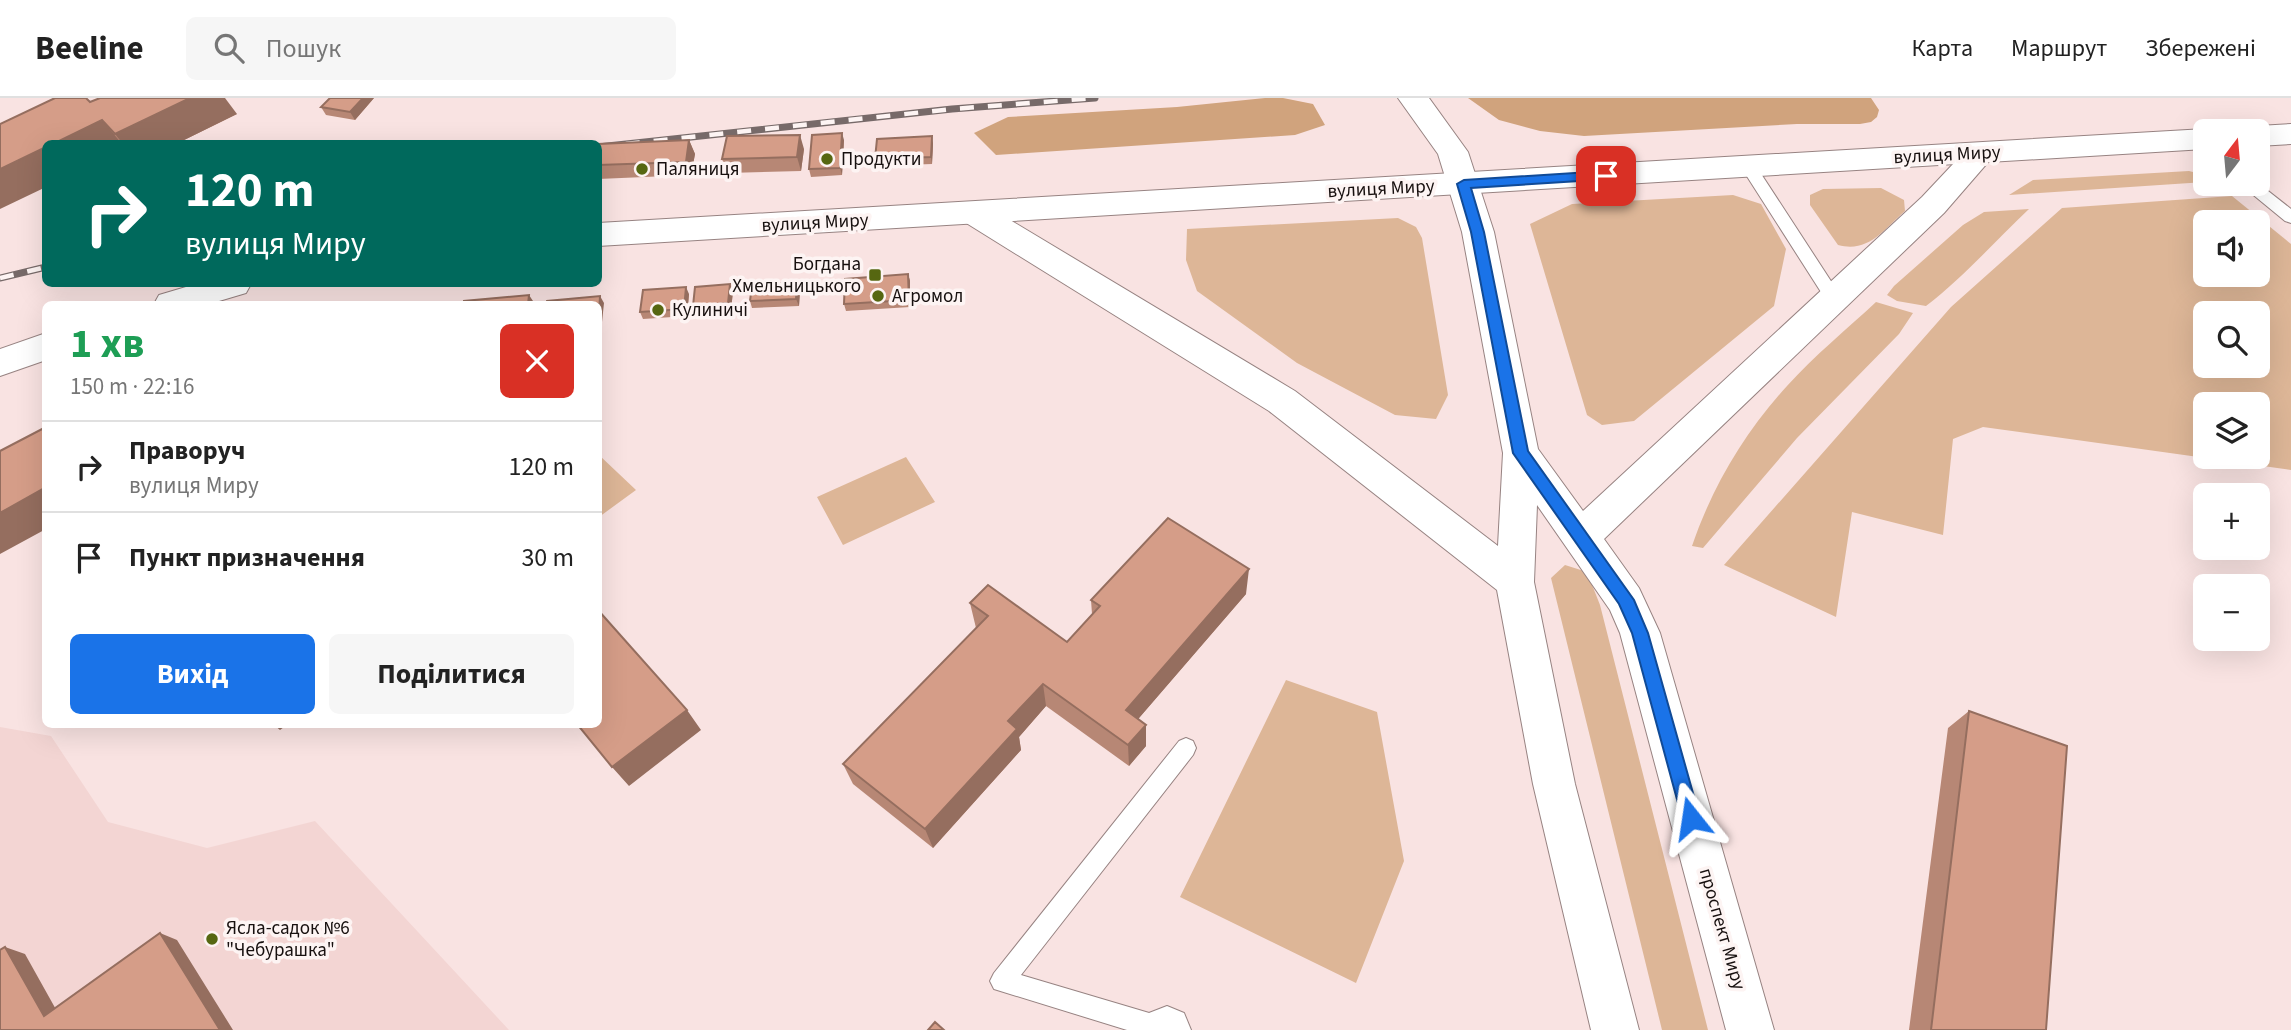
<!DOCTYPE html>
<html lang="uk">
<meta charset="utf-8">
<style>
body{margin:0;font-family:"Source Sans 3",sans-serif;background:#f6f6f6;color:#222;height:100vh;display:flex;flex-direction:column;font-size:26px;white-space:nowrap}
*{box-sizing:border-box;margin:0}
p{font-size:23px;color:#767676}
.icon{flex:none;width:38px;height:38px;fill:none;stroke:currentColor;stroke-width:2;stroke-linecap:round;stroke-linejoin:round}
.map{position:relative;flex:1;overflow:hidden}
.side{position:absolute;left:42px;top:203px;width:560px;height:427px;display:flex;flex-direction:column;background:#fff;border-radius:10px;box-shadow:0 7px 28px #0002}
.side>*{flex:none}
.guide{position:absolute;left:42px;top:42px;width:560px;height:147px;border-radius:10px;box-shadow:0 7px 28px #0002;background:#00695c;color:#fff;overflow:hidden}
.needle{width:46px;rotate:16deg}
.controls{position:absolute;left:2193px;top:21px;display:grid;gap:14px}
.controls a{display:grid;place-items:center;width:77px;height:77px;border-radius:10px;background:#fff;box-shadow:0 7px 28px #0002;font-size:35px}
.pin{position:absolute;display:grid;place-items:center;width:60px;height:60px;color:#fff;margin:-30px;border-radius:14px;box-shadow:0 4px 10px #0006}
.me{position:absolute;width:77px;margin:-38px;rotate:345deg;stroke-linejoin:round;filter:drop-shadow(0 0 5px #0008)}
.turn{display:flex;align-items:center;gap:24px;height:147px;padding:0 28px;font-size:32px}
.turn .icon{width:91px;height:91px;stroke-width:2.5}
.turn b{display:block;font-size:49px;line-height:60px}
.round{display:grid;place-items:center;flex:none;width:74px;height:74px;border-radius:10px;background:#f6f6f6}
.summary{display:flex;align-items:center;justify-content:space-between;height:119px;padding:0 28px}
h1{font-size:42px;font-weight:700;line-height:52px;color:#1e9e55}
.button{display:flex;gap:14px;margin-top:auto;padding:14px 28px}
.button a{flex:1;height:80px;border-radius:10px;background:#1a73e8;color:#fff;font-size:28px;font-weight:700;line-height:80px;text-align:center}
.button a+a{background:#f6f6f6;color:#222}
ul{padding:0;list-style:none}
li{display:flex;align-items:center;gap:21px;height:91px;padding:0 28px;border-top:2px solid #e0e0e0}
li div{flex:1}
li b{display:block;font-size:26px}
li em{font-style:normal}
header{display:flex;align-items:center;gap:42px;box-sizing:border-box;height:98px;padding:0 35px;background:#fff;border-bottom:2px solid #e0e0e0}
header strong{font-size:33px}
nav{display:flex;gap:38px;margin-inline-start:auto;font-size:24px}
.search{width:490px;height:63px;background:#f6f6f6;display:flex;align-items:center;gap:18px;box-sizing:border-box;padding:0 24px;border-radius:10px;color:#767676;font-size:26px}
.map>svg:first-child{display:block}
.built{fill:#f3d5d3}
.green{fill:#ddb697;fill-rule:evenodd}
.forest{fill:#d0a37d}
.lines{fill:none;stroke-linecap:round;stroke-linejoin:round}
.service-casing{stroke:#978382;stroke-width:2}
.minor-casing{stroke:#978382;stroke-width:2}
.secondary-casing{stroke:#978382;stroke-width:2}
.primary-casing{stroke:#978382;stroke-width:2}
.service{fill:#fff;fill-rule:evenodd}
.minor{fill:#fff;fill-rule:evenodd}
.secondary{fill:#fff;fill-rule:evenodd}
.primary{fill:#fff;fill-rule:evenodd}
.rail-casing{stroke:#776a69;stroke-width:7}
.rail{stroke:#fdf4f3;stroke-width:4.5;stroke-dasharray:14;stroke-linecap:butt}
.wall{fill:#b78775}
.shaded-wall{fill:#956e5f}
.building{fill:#d59d88;stroke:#956e5f;stroke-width:2}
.route{fill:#1a73e8;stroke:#114b97;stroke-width:2}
.poi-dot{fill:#566711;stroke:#fdf4f3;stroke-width:2.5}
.labels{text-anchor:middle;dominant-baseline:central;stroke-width:7;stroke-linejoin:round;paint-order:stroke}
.street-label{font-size:19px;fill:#17100f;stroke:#fdf4f3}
.poi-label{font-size:19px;fill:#17100f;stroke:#fdf4f3;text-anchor:start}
</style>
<header>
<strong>Beeline</strong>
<div class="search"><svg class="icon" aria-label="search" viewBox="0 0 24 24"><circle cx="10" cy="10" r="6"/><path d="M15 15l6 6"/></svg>Пошук</div>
<nav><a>Карта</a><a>Маршрут</a><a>Збережені</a></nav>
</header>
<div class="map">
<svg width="2291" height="932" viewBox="0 0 2291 932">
<rect width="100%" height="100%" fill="#f9e3e2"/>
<path class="built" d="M0,629l51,9 57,86 99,26 108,-27 194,209h-509z"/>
<path class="green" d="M2189,73l16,4v7l-196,13 24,-15z
M1881,90l23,12 1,11c-22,19 -36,42 -67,34l-28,-40v-10l13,-6z
M1733,97l28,9 25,45 -12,57 -140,115 -32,4 -15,-10 -57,-191 42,-20z
M2232,98l59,48v226l-308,-43 -30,12 -10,96 -91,-23 -16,105 -112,-52 227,-258 111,-99zM2205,124h53v53h-53zM2205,215h53v53h-53zM2205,306h53v53h-53z
M2029,111c-35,33 -65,68 -103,97l-29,-5 -10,-6 7,-9 69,-61 21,-13z
M1398,120l18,9 6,11 26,157 -12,24 -41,-4 -98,-52 -100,-72 -11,-31 1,-31z
M1876,204l37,11 -14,21 -102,104 -94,110 -11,-2c20,-59 53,-114 95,-160 27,-30 60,-57 89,-84z
M599,357l37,35 -37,27h-1z
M906,359l29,45 -92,43 -26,-48z
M1565,467l22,7 13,33 108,425h-46l-111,-452z
M1286,582l91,32 27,149 -48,122 -176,-86z"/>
<path class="forest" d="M1265,0h18l30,6 12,21 -30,10 -299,20 -22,-22 34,-16 169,-10z
M1468,0h403l8,12 -2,7 -6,5 -11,2h-63l-213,12 -44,-5 -41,-11z"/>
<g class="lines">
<g class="service-casing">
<path id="service" d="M1749,64l5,1 86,132 2,4 -2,4h-12l-87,-136z
M2258,85l33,26v14l-6,-2 -45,-37z
M1186,640l7,3 3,7 -3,7 -172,220 145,43 8,4 4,8h-51l-133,-41 -4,-8 4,-8 185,-232z"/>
</g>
<g class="minor-casing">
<path id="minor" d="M1167,908l17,7 7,17h-49l7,-17z"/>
</g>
<g class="secondary-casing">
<path id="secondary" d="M1398,0h31l39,54 26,80 44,217 45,62 339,-314 48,-51 11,-3 11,3 4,7 -52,60 -340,326 35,49 21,45 114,397h-48l-106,-397 -10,-23 -73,-105 -3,77 41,202 64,246h-48l-58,-246 -36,-194 -228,-179 -306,-190 -5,-8 5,-8 11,-3 11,3 310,186 203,155 5,-93 -41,-221 -24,-78z"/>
</g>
<g class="primary-casing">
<path id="primary" d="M2291,26v20l-33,2v-15h-12l12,-5z
M2205,31l9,2h-9v18l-1607,97v-23z
M196,186h55l-5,9 -37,11h-55l5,-9z
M46,235v27l-46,16v-27z"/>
</g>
<use href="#service" class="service"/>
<use href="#minor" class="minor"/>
<use href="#secondary" class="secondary"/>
<use href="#primary" class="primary"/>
<g class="rail-casing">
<path id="rail" d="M598,49l354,-38 143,-11
M0,180l46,-11"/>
</g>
<use href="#rail" class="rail"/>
</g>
<path class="wall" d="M374,0l-19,22 -29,-5 -5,-8z
M90,4l147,12 -61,30h-130z
M689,42l6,14 -4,21 -93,4v-35z
M844,42l-2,35 -31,2 -2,-8z
M933,45l-1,21 -55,2 -2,-7z
M804,51l-3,22 -74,2 -5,-14z
M908,176l2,7v26l-64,4 -2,-7z
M730,186l3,7 -2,19 -35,3 -3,-7z
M800,192l-1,16 -47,2 -2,-7z
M689,196l-2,22 -44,3 -3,-7z
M1246,496l-108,125 8,27 -17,20 -83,-60 -27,31 2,13 -88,98 -80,-64 -10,-20 133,-136 -6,-25 97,39 25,-28 -1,-14z
M1969,613l77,319h-137l39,-302z"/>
<path class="shaded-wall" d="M190,0h35l12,16 -61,30h-53l-8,-10z
M363,0h11l-19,22 -5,-8z
M102,22l20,24h-69z
M842,35l2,7 -2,35 -2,-7z
M800,37l4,14 -3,22 -4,-14z
M932,38l1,7 -1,21 -1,-7z
M689,42l6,14 -4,21 -5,-13z
M46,49v40l-46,22v-40z
M908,176l2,7v26l-1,-7z
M797,185l3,7 -1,16 -3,-7z
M730,186l3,7 -2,19 -3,-7z
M686,189l3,7 -2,22 -3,-7z
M529,197l6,9h-7z
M600,198l4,7 -2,19 -3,-7z
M46,389v42l-46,25v-41z
M1249,471l-3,25 -119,138 -1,-22z
M1043,586l3,22 -27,31 2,13 -88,98 -8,-19 83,-108z
M687,612l14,20 -72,56 -17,-19z
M273,626h15l-8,6z
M1146,627v21l-17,20 -1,-21z
M160,835l17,7 56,90h-13z
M5,849l20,7 38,68 -19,-6z"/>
<path class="building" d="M55,0h31l4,4 10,-4h90l-75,36 -13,-14 -49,24h-7v3l-46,22v-45z
M330,0h33l-13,14 -29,-5z
M842,35l-2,35 -31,1 3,-34z
M800,37l-3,22 -75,2 5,-23z
M932,38l-1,21 -56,2 2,-20z
M689,42l-3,22 -88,3v-21z
M908,176l1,26 -65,4 1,-25z
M797,185l-1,16 -46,2 2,-16z
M730,186l-2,19 -35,3 2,-19z
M686,189l-2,22 -44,3 3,-22z
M529,197l-1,9h-64v-3z
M600,198l-1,19 -1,-11h-52l1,-3z
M46,329v60l-46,26v-62z
M1168,420l81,51 -123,141 20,15 -18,20 -85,-61 -35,37 9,8 -92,100 -82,-65 145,-148 -18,-13 18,-18 79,57 33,-36 -9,-6z
M598,512l89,100 -75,57 -35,-43h21z
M1969,613l98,35 -21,284h-115z
M160,835l60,97h-220v-80l5,-3 39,69z
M935,924l9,8h-16z"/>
<path class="route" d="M1606,73l7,5 -2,3 -140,9 13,44 44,219 106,149 14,33 52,185 -2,6 -7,3 -6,-3 -3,-6 -50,-185 -13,-29 -106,-151 -42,-221 -14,-48 7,-4z"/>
<g class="poi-dot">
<circle cx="827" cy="61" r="7"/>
<circle cx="642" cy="71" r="7"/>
<rect x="868" y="170" width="14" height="14" rx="3.5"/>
<circle cx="878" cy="198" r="7"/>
<circle cx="658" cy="212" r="7"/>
<circle cx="212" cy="841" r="7"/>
</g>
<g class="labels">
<g class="street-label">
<text transform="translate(1947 57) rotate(-3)">вулиця Миру</text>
<text transform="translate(1381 91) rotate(-3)">вулиця Миру</text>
<text transform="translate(815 125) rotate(-3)">вулиця Миру</text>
<text transform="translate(1722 831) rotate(74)">проспект Миру</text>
</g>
<g class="poi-label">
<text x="841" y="61">Продукти</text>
<text x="656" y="71">Паляниця</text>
<text x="861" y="166" text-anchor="end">Богдана<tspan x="861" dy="22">Хмельницького</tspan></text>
<text x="892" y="198">Агромол</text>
<text x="672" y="212">Кулиничі</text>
<text x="226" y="830">Ясла-садок №6<tspan x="226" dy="22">"Чебурашка"</tspan></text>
</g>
</g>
</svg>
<div class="controls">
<a><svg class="needle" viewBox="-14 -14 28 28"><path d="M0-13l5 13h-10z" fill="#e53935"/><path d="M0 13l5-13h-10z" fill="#767676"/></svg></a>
<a><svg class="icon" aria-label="sound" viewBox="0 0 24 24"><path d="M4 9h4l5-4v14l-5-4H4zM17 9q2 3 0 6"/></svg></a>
<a><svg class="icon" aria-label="search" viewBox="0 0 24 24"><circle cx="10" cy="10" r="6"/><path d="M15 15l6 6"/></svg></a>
<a><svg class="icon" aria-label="layers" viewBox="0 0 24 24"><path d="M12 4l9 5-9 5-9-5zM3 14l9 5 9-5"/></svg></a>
<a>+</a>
<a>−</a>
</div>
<div class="pin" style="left:1606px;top:78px;background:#d93025"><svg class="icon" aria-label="arrive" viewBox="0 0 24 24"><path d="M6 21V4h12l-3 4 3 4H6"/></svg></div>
<svg class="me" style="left:1691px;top:720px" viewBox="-20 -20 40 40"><path d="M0-17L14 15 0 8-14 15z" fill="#1a73e8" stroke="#fff" stroke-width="4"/></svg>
<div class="guide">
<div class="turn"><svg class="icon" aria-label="right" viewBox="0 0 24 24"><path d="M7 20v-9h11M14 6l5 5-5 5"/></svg><div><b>120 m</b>вулиця Миру</div></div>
</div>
<section class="side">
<div class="summary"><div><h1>1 хв</h1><p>150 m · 22:16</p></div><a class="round" style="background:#d93025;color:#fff"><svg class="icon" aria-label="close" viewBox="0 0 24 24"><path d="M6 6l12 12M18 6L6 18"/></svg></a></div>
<ul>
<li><svg class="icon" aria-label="right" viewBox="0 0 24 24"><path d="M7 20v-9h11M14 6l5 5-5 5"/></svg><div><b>Праворуч</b><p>вулиця Миру</p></div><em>120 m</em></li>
<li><svg class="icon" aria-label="arrive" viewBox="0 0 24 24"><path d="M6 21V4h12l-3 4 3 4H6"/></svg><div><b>Пункт призначення</b></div><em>30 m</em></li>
</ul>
<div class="button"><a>Вихід</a><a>Поділитися</a></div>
</section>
</div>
